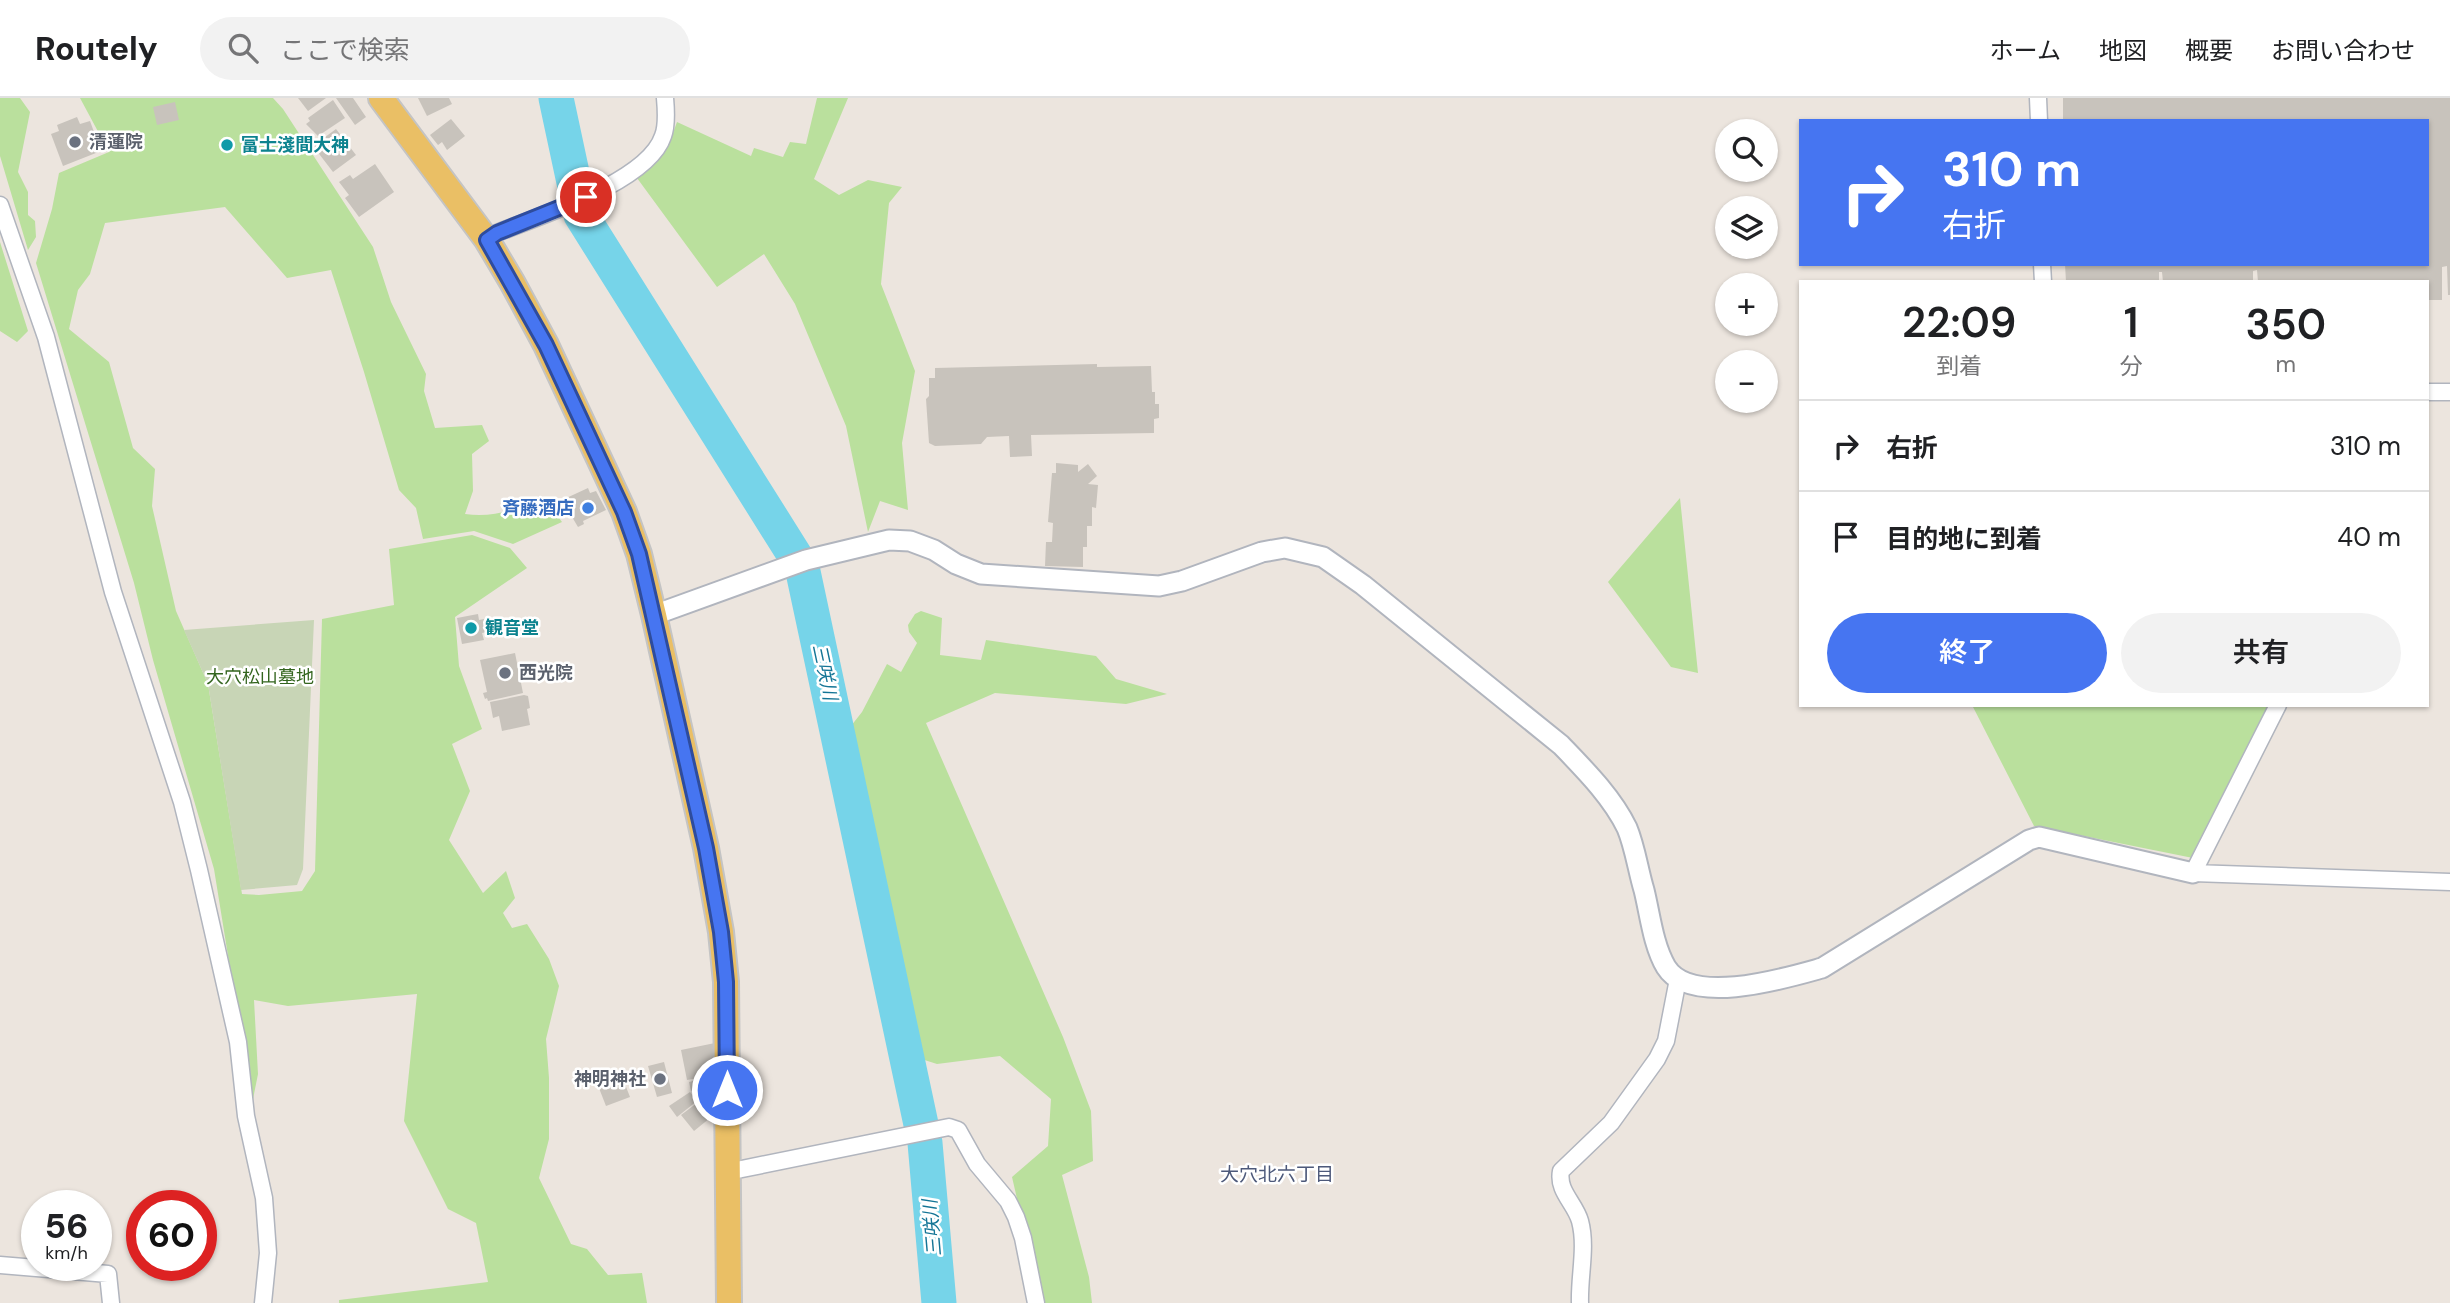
<!DOCTYPE html>
<html lang="ja">
<meta charset="utf-8">
<style>
body{margin:0;font-family:"DM Sans","Noto Sans JP",sans-serif;background:#f2f2f2;color:#202124;height:100vh;display:flex;flex-direction:column;font-size:26px;white-space:nowrap}
*{box-sizing:border-box;margin:0}
p{font-size:23px;color:#757577}
.icon{flex:none;width:38px;height:38px;fill:none;stroke:currentColor;stroke-width:2;stroke-linecap:round;stroke-linejoin:round}
.map{position:relative;flex:1;overflow:hidden}
.drawer{position:absolute;left:1799px;top:182px;width:630px;height:427px;display:flex;flex-direction:column;background:#fff;border-radius:0px;box-shadow:0 2px 5px #0004}
.drawer>*{flex:none}
.top-card{position:absolute;left:1799px;top:21px;width:630px;height:147px;border-radius:0px;box-shadow:0 2px 5px #0004;background:#4675f1;color:#fff;overflow:hidden}
.tools{position:absolute;left:1715px;top:21px;display:grid;gap:14px}
.tools a{display:grid;place-items:center;width:63px;height:63px;border-radius:50%;background:#fff;box-shadow:0 2px 5px #0004;font-size:35px}
.speed{position:absolute;left:21px;top:1092px;display:flex;gap:14px;font-size:35px;font-weight:700;text-align:center}
.speed>*{display:grid;place-content:center;width:91px;height:91px;border-radius:50%;background:#fff;box-shadow:0 2px 5px #0004;line-height:1}
.speed small{font-size:18px;font-weight:400}
.speed .limit{border:10px solid #d22;background:#fff;color:#111}
.pin{position:absolute;display:grid;place-items:center;width:60px;height:60px;color:#fff;margin:-30px;border:4px solid #fff;border-radius:50%;box-shadow:0 2px 7px #0007}
.me{position:absolute;width:77px;margin:-38px;rotate:0deg;stroke-linejoin:round;filter:drop-shadow(0 0 5px #0008)}
.turn{display:flex;align-items:center;gap:24px;height:147px;padding:0 28px;font-size:32px}
.turn .icon{width:91px;height:91px;stroke-width:2.5}
.turn b{display:block;font-size:49px;line-height:60px}
.eta{display:flex;justify-content:space-evenly;align-items:center;height:119px;text-align:center}
.eta b{font-size:42px;font-weight:600;line-height:49px}
.button{display:flex;gap:14px;margin-top:auto;padding:14px 28px}
.button a{flex:1;height:80px;border-radius:42px;background:#4675f1;color:#fff;font-size:28px;font-weight:600;line-height:80px;text-align:center}
.button a+a{background:#f2f2f2;color:#202124}
ul{padding:0;list-style:none}
li{display:flex;align-items:center;gap:21px;height:91px;padding:0 28px;border-top:2px solid #e0e0e0}
li div{flex:1}
li b{display:block;font-size:26px}
li em{font-style:normal}
header{display:flex;align-items:center;gap:42px;box-sizing:border-box;height:98px;padding:0 35px;background:#fff;border-bottom:2px solid #e0e0e0}
header strong{font-size:33px}
nav{display:flex;gap:38px;margin-inline-start:auto;font-size:24px}
.search{width:490px;height:63px;background:#f2f2f2;display:flex;align-items:center;gap:18px;box-sizing:border-box;padding:0 24px;border-radius:38px;color:#757577;font-size:26px}
.map>svg:first-child{display:block}
.green{fill:#bae09d}
.cemetery{fill:#c8d5b6}
.lines{fill:none;stroke-linecap:round;stroke-linejoin:round}
.river{stroke:#76d4e9;stroke-width:35}
.building{fill:#c8c3bc}
.minor-casing{stroke:#b1b5be;stroke-width:19}
.tertiary-casing{stroke:#b1b5be;stroke-width:23}
.primary-casing{stroke:#c4c4c4;stroke-width:28}
.minor{stroke:#fff;stroke-width:16}
.tertiary{stroke:#fff;stroke-width:19}
.primary{stroke:#eabf65;stroke-width:24}
.route-casing{stroke:#2e4c9d;stroke-width:18}
.route{stroke:#4675f1;stroke-width:12}
.worship-dot{fill:#6b7280;stroke:#fff;stroke-width:2.5}
.culture-dot{fill:#0f9aa8;stroke:#fff;stroke-width:2.5}
.shop-dot{fill:#3f7fe0;stroke:#fff;stroke-width:2.5}
.labels{text-anchor:middle;dominant-baseline:central;stroke-width:5;stroke-linejoin:round;paint-order:stroke}
.worship-label{font-size:18px;font-weight:bold;fill:#5b616d;stroke:#fff;text-anchor:start}
.culture-label{font-size:18px;font-weight:bold;fill:#0d838f;stroke:#fff;text-anchor:start}
.shop-label{font-size:18px;font-weight:bold;fill:#366cbe;stroke:#fff;text-anchor:end}
.park-label{font-size:18px;fill:#33651e;stroke:#fff}
.water-label{font-size:19px;font-style:italic;fill:#147596;stroke:#fff}
.neighbourhood-label{font-size:19px;fill:#4d597a;stroke:#fff}
</style>
<header>
<strong>Routely</strong>
<div class="search"><svg class="icon" aria-label="search" viewBox="0 0 24 24"><circle cx="10" cy="10" r="6"/><path d="M15 15l6 6"/></svg>ここで検索</div>
<nav><a>ホーム</a><a>地図</a><a>概要</a><a>お問い合わせ</a></nav>
</header>
<div class="map">
<svg width="2450" height="1205" viewBox="0 0 2450 1205">
<rect width="100%" height="100%" fill="#ece5de"/>
<path class="green" d="M0,0h20l10,14 -12,60 10,20v23l7,6 1,16 -8,13 -28,-94z
M80,0h193l10,11 90,138 18,55 35,72 -2,17 11,37 47,-3 7,16 -17,13 1,37 -8,23c30,4 52,-5 78,-17l19,25 -49,22 -39,-13 -51,8 -7,-31 -17,-18 -35,-118 -33,-102 -44,8 -62,-71 -120,16 -15,51 -12,16 -9,39 40,33 24,86 22,21 -3,37 24,105 32,73 34,210 17,1 43,-4 13,-20 7,-252 72,-14 -5,-56 83,-14 38,13 17,20 -72,49 4,49 23,63 -30,15 18,47 -21,49 34,53 23,-22 9,27 -12,15 9,15 15,-4 22,35 10,27 -13,53 3,39v61l-10,39 32,66 16,5 21,26 34,-2 5,30h-308v-3l149,-18 -12,-59 -28,-14 -44,-88 13,-127 -129,12 -34,-6 4,74 -6,30 -38,-235 -61,-209 -19,-77 -98,-320 16,-54 7,-36 50,-21z
M817,0h31l-34,81 25,16 29,-15 34,7 -13,16 -8,81 34,87 -13,72 6,67 -28,-9 -12,31 -22,-106 -51,-122 -31,-50 -47,33 -80,-109c25,-17 30,-28 40,-56l74,34 3,-8 29,9 7,-15 16,2z
M0,144l28,89 -11,11 -17,-11z
M1680,400l18,175 -27,-6 -63,-85z
M921,513l21,7 -2,37 41,5 5,-20 110,16 20,23 51,15 -41,10 -131,-11 -69,30 137,314 28,74 2,50 -31,14 27,102 3,26h-51l-29,-126 36,-31 3,-47 -51,-43 -63,8 -25,-8 -65,-325 15,-19 25,-48 14,8 16,-29 -8,-11 -1,-7 7,-11z
M1972,607h297l-76,153 -159,-32z"/>
<path class="cemetery" d="M314,522l-11,249 -6,16 -56,5 -33,-206 -24,-54z"/>
<g class="lines">
<path class="river" d="M556,0l25,117 221,352 123,576 14,160"/>
</g>
<path class="building" d="M298,0h28l-18,13z
M336,0h17l13,19 -11,8z
M418,0h31l3,6 -25,12z
M2063,0h387v197h-2l-1,-29 -5,1v33h-15v-18h-169l-1,-12 -4,1v11h-90l-1,-10h-3v10h-93l-1,-18h362v-143h-364z
M333,2l12,18 -27,18 -12,-12 4,-3 -2,-3z
M175,4l4,18 -22,5 -4,-18z
M77,19l3,7 10,-3 11,30 -38,15 -12,-32 8,-3 -2,-6z
M451,21l14,17 -18,14 -5,-8 -4,3 -8,-10z
M336,31l20,26 -23,17 -20,-26z
M375,66l19,28 -35,25 -14,-19 4,-3 -10,-13 11,-7 3,4z
M1097,266v3l54,-1 1,26h3v12h4v14l-5,1v14l-123,2 1,21 -22,1 -1,-21 -22,1 -6,7 -46,2 -6,-3 -3,-44 3,-3v-18h6v-10z
M1056,365l22,2v7l10,-8 9,12 -9,8 10,1 -2,23 -4,-1v19h-5v21h-4v20l-38,-1 1,-24h6l1,-19 -5,-1 4,-49h4z
M588,390l2,5 6,-2 10,19 -23,11 1,3 -6,3 -16,-27z
M478,516l1,6 5,-1 3,13 -5,1 2,7 -22,4 -5,-26z
M515,555l8,40 -35,8 -1,-3 -2,1 -2,-6 4,-1 -7,-32z
M524,597l4,1 2,12 -3,1 3,16 -28,6 -3,-15 -6,2 -3,-16z
M715,945l-1,32 -27,5 -6,-30z
M664,964l8,31 -15,4 -9,-31z
M621,976l9,23 -24,9 -9,-23z
M711,979l3,10 -23,4 -2,-9z
M690,994l7,9 -20,16 -8,-11z
M697,1005l13,15 -16,13 -13,-16z"/>
<g class="lines">
<g class="minor-casing">
<path id="minor" d="M2038,0l1,23
M0,107l46,132 67,255 69,210 17,68 39,172 8,74 18,82 4,55 -5,50
M487,142l10,-7c42,-17 151,-51 166,-97 4,-10 3,-27 2,-38
M2042,166l1,18
M2427,294h23
M2278,607l-85,168 257,9
M727,1074l222,-45 9,3 19,34 31,37 8,16 7,21 13,65
M0,1167l108,9 3,29
M1580,1205c-1,-27 7,-56 0,-82 -5,-18 -23,-30 -19,-50l50,-48 46,-64 9,-18 12,-62"/>
</g>
<g class="tertiary-casing">
<path id="tertiary" d="M654,517l152,-55 83,-20 21,1 24,9 22,14 25,10 178,12 23,-5 80,-29 23,-4 38,9 40,28 198,160c24,25 51,52 66,83 8,19 11,42 17,62 6,24 9,55 22,77 25,40 120,11 156,1l207,-128 10,-3 154,36"/>
</g>
<g class="primary-casing">
<path id="primary" d="M381,0l106,142 25,42 34,63 78,167 15,42 15,61 52,233 15,84 5,50 3,321"/>
</g>
<use href="#minor" class="minor"/>
<use href="#tertiary" class="tertiary"/>
<use href="#primary" class="primary"/>
</g>
<g class="lines">
<g class="route-casing">
<path id="route" d="M586,99l-89,36 -10,7 59,105 78,167 15,42 67,294 15,84 5,50 1,108"/>
</g>
<use href="#route" class="route"/>
</g>
<g class="worship-dot">
<circle cx="75" cy="44" r="7"/>
<circle cx="505" cy="575" r="7"/>
<circle cx="660" cy="981" r="7"/>
</g>
<g class="culture-dot">
<circle cx="227" cy="47" r="7"/>
<circle cx="471" cy="530" r="7"/>
</g>
<circle class="shop-dot" cx="588" cy="410" r="7"/>
<g class="labels">
<g class="worship-label">
<text x="89" y="44">清蓮院</text>
<text x="519" y="575">西光院</text>
<text x="646" y="981" text-anchor="end">神明神社</text>
</g>
<g class="culture-label">
<text x="241" y="47">富士淺間大神</text>
<text x="485" y="530">観音堂</text>
</g>
<g class="shop-label">
<text x="574" y="410">斉藤酒店</text>
</g>
<g class="park-label">
<text x="260" y="579">大穴松山墓地</text>
</g>
<g class="water-label">
<text transform="translate(825 574) rotate(78)">三咲川</text>
<text transform="translate(932 1130) rotate(-95)">三咲川</text>
</g>
<g class="neighbourhood-label">
<text x="1277" y="1076">大穴北六丁目</text>
</g>
</g>
</svg>
<div class="tools">
<a><svg class="icon" aria-label="search" viewBox="0 0 24 24"><circle cx="10" cy="10" r="6"/><path d="M15 15l6 6"/></svg></a>
<a><svg class="icon" aria-label="layers" viewBox="0 0 24 24"><path d="M12 4l9 5-9 5-9-5zM3 14l9 5 9-5"/></svg></a>
<a>+</a>
<a>−</a>
</div>
<div class="speed"><div>56<small>km/h</small></div><div class="limit">60</div></div>
<div class="pin" style="left:586px;top:99px;background:#d93025"><svg class="icon" aria-label="arrive" viewBox="0 0 24 24"><path d="M6 21V4h12l-3 4 3 4H6"/></svg></div>
<svg class="me" style="left:727px;top:992px" viewBox="-20 -20 40 40"><circle r="17" fill="#4675f1" stroke="#fff" stroke-width="3"/><path d="M0-11L8 9 0 5-8 9z" fill="#fff"/></svg>
<div class="top-card">
<div class="turn"><svg class="icon" aria-label="right" viewBox="0 0 24 24"><path d="M7 20v-9h11M14 6l5 5-5 5"/></svg><div><b>310 m</b>右折</div></div>
</div>
<section class="drawer">
<div class="eta">
<div><b>22:09</b><p>到着</p></div>
<div><b>1</b><p>分</p></div>
<div><b>350</b><p>m</p></div>
</div>
<ul>
<li><svg class="icon" aria-label="right" viewBox="0 0 24 24"><path d="M7 20v-9h11M14 6l5 5-5 5"/></svg><div><b>右折</b></div><em>310 m</em></li>
<li><svg class="icon" aria-label="arrive" viewBox="0 0 24 24"><path d="M6 21V4h12l-3 4 3 4H6"/></svg><div><b>目的地に到着</b></div><em>40 m</em></li>
</ul>
<div class="button"><a>終了</a><a>共有</a></div>
</section>
</div>
